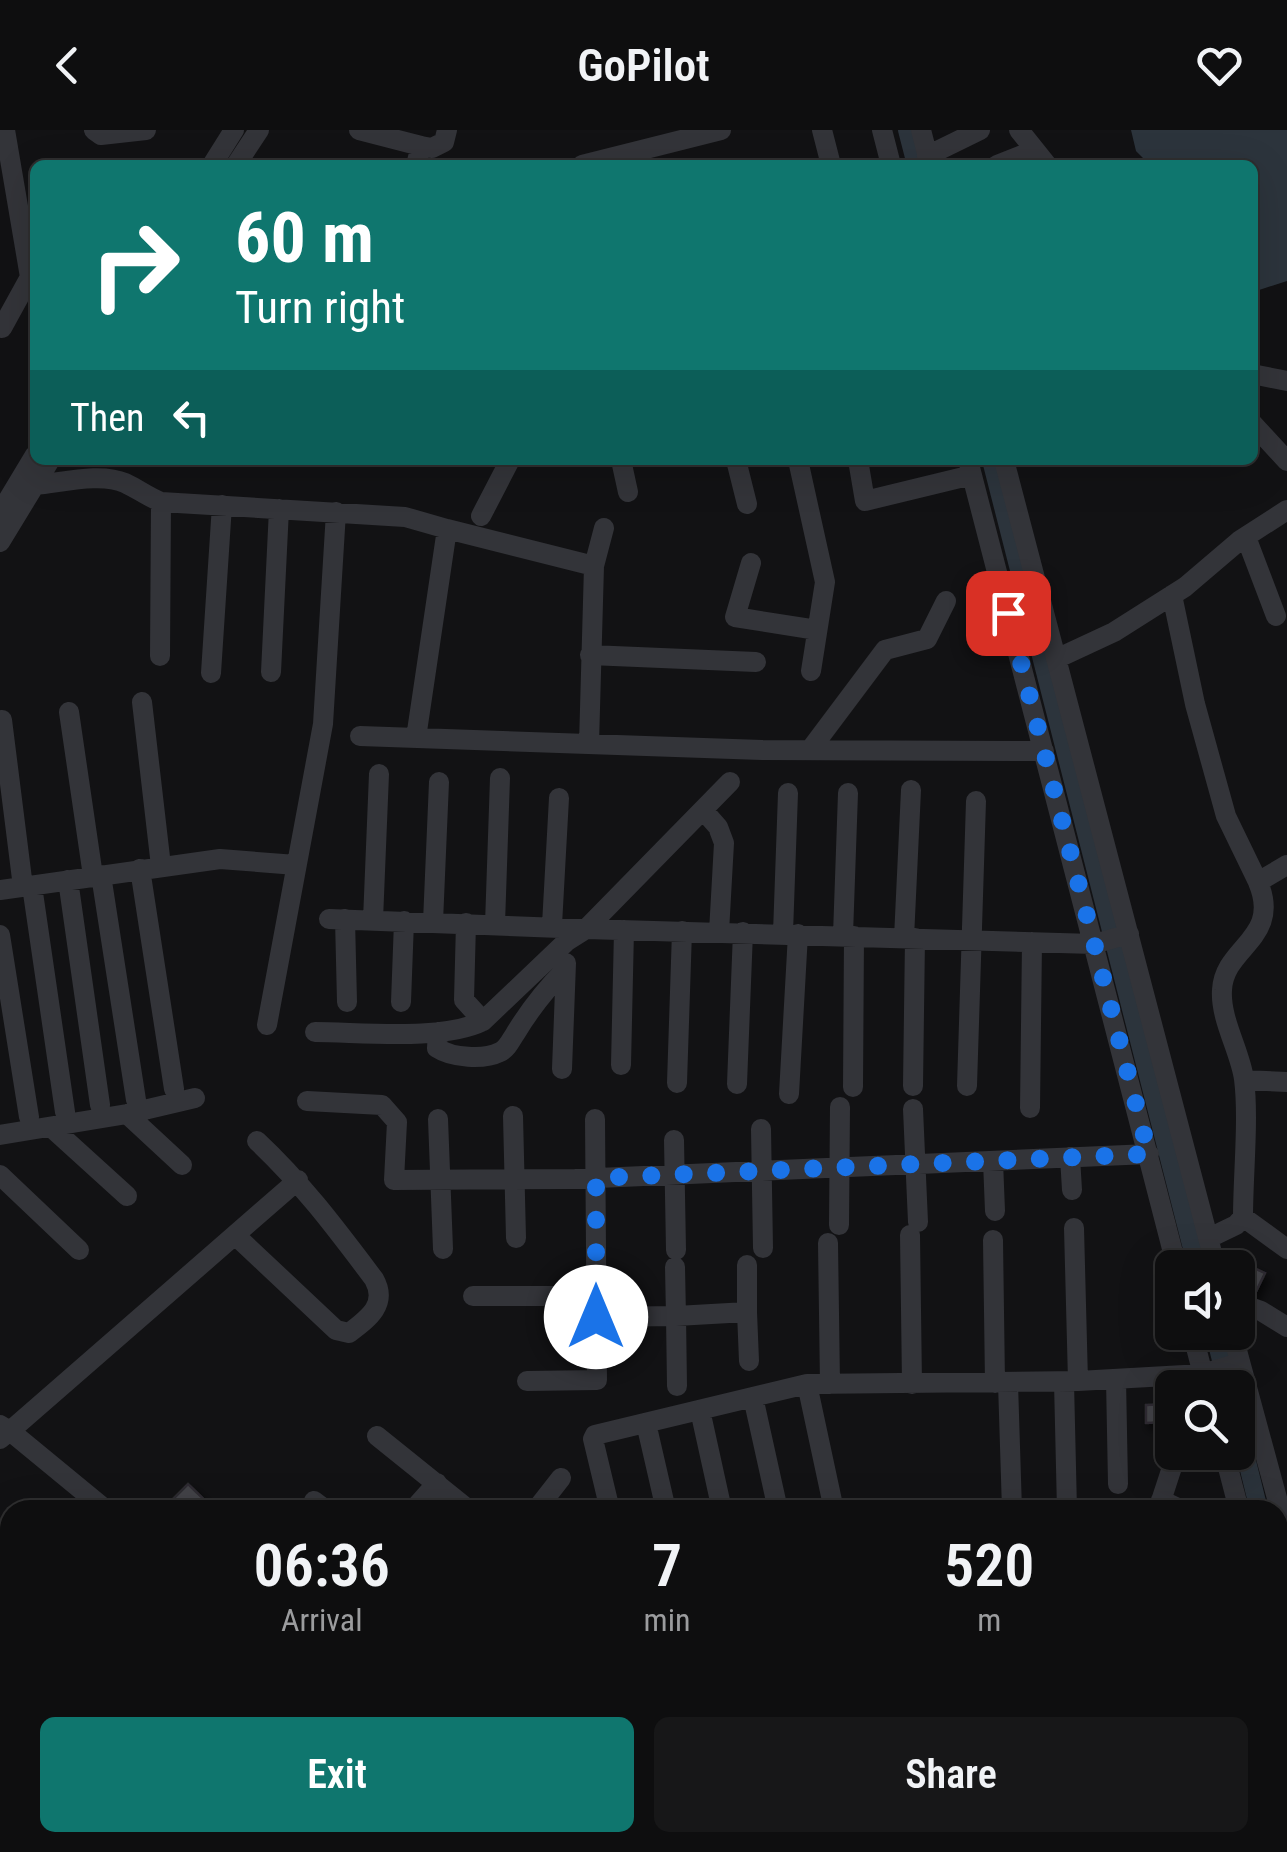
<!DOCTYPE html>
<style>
body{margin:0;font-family:"Roboto Condensed",sans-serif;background:#171718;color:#f1f3f6;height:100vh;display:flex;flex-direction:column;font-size:38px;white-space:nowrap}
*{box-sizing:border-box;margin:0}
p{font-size:32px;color:#9b9c9e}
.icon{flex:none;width:55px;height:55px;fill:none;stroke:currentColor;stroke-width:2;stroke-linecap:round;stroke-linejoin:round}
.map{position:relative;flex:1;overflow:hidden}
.panel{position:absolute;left:0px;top:1370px;width:1288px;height:352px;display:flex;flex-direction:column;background:#0e0e0f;border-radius:30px 30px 0 0;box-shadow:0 10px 40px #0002,0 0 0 2px #2e2e2f}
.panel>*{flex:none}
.banner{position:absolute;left:30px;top:30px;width:1228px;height:305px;border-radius:15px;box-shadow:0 10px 40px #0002,0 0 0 2px #2e2e2f;background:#0f766e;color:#fff;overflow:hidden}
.fabs{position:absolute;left:1155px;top:1120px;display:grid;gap:20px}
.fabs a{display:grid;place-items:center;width:100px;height:100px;border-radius:15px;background:#0e0e0f;box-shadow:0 10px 40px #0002,0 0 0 2px #2e2e2f;font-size:50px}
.pin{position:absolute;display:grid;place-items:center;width:85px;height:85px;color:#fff;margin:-42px;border-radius:20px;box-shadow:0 5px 15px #0006}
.me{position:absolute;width:110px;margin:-55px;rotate:0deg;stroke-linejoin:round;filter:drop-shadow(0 0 8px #0008)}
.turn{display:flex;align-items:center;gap:35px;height:210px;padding:0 40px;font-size:45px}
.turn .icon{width:130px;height:130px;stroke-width:2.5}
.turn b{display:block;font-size:70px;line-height:85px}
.then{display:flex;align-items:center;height:95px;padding:0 40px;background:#0003;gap:20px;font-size:38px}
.eta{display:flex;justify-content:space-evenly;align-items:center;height:170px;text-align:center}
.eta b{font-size:60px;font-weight:600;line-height:70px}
.button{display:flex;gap:20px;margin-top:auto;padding:20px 40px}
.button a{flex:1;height:115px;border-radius:15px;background:#0f766e;color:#fff;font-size:40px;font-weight:600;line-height:115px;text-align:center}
.button a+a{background:#171718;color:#f1f3f6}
header{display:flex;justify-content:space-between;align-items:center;height:130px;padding:0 40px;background:#0e0e0f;font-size:45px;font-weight:600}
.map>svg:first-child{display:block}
.water{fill:#2c343c}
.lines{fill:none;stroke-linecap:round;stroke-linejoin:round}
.canal{stroke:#2c343c;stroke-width:18}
.building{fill:#424247;stroke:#2d2c30;stroke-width:2.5;filter:url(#shadow)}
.minor{stroke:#333439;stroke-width:20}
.route{stroke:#1a73e8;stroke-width:18;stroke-dasharray:0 32.4}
</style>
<header><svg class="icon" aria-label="back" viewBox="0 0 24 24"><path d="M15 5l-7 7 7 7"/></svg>GoPilot<svg class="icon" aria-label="heart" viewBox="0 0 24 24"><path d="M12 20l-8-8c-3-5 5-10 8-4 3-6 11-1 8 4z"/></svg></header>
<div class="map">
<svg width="1287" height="1722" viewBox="0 0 1287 1722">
<defs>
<filter id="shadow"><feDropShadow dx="3.5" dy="6" stdDeviation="5" flood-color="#0009"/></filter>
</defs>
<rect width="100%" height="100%" fill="#121214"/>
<path class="water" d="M1131,0h156v151l-34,11 -1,-127h-102l-14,-14z"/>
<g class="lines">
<path class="canal" d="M907,0l9,35
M991,330l206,808
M1214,1202l14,56
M1238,1295l21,85
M1278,1449l9,35"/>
</g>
<path class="building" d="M1239,1131l26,12 -14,29 -13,-7 -2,-27z
M1168,1274v18l-22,1v-18z
M188,1354l27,26h-53z"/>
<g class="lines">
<path class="minor" d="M94,0l7,5 45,-5
M359,0l62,16 -5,19
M822,0l9,35
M882,0l9,35
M921,0l9,35
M1019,0l28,35
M421,16l11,2 12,-6 3,-12
M927,26l53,-26
M212,35l22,-35
M236,35l23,-35
M582,35l139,-35
M997,35l38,-15
M2,198l28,-51 -25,-147
M1252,244l35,7
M1252,293l35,38
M621,330l7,32
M736,330l11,44
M798,330l27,122 -14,89
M858,330l7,41 107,-26
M968,330l209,808
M1004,330l212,808
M35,355c26,-2 65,-13 90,-2 13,6 23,14 36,19l244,15 42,12 -31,209
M0,383l35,-58
M481,386l29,-56
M447,399l147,37 -5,178
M1246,407l30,79
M0,412l50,-82
M751,433l-16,54 82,13
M594,436l10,-38
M1172,465l23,109 31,112 32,66 29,-17
M590,525l166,7
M160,526l1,-154
M1056,529l58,-27 71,-45 54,-46 48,-31
M271,542l8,-163
M211,543l11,-168
M142,572l19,164
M69,582l24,164
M2,590l21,167
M360,606l402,14 282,1
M810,620l75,-100 42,-11 19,-38
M703,680l15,17 6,16 -5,89
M140,739l34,220
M101,745l35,225
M68,750l32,225
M32,756l33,226
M0,760l220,-31 76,6
M329,789l257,10 144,-147
M345,789l2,83
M373,790l6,-146
M433,792l6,-140
M466,793l-2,77 19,21
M495,794l5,-146
M552,795l7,-127
M783,803l5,-140
M0,805l29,182
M843,805l5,-142
M904,808l7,-148
M401,872l3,-81
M267,895l56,-301 13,-212
M315,902c46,0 128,9 168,-11l84,-80 19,-12 508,15 35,-10
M438,902l-1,16c15,10 47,12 63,4 7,-3 11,-12 15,-18 15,-25 30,-44 50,-64
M621,935l3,-135
M562,939l4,-106
M1244,950l43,2
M677,953l5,-152
M737,954l6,-152
M913,956l2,-148
M967,956l9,-285
M853,957l1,-151
M789,964l9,-160
M307,971l75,4 15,17 -3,58 181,-1 574,-25
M1030,978l2,-166
M913,979l5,113
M127,984l55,51
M513,986l3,122
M438,989l5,130
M51,997l76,69
M761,999l2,119
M0,1005l127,-21 68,-16
M674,1010l2,110
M1070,1027l2,33
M993,1031l2,50
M0,1045l79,75
M1243,1087c0,-41 6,-99 1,-138 -4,-28 -24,-60 -22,-89 2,-44 60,-51 36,-108
M839,1095l1,-118
M1074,1098l4,153
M235,1105l101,95 13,3c20,-15 39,-29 25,-54 -37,-49 -72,-96 -117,-138
M910,1105l2,149
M1209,1108l27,-13 7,-8 44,32
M993,1110l2,143
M828,1113l2,141
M473,1166h123
M1238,1173l23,8 26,16
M747,1182l2,49
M596,1187l80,-1 -1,-49
M1192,1202l14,54
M1232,1202l55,203
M1116,1249l2,105
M527,1251l70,-1 -2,-261
M1064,1252l3,128
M1008,1253l4,127
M807,1254l27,126
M677,1256l-1,-70 71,-4v-47
M753,1267l25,113
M700,1280l22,100
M646,1293l20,87
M0,1295l10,6 288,-251
M377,1306l92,74
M0,1309l10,-8 96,79
M1224,1322l15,58
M1161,1370l21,10
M314,1371l12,9
M413,1380l24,-27
M536,1380l25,-32
M610,1380l-17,-71 2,-4 212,-51 271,-3 124,-7 37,-11
M1158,1380l19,-58
M0,1476l10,9
M1278,1521l9,35
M438,1712l10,10
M468,1712l11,10
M661,1712l12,10
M773,1712l9,10
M872,1712l12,10
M1063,1719l12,-7
M140,1722l12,-10
M544,1722l7,-10
M624,1722l9,-10
M938,1722l7,-10
M1012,1722l6,-10
M1171,1722l15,-10"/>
</g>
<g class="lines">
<path class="route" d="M596,1187v-139l553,-24 -141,-541"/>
</g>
</svg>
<div class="fabs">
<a><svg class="icon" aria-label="sound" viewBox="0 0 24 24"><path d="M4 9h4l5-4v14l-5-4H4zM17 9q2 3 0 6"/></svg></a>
<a><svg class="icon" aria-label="search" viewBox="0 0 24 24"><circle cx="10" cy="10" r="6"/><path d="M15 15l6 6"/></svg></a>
</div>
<div class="pin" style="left:1008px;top:483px;background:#d93025"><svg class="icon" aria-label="arrive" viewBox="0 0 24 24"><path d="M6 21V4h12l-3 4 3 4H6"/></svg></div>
<svg class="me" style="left:596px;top:1187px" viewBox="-20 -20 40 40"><circle r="19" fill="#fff"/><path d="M0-13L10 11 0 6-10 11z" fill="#1a73e8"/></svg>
<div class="banner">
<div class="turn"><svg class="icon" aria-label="right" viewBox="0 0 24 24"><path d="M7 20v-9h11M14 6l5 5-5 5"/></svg><div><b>60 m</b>Turn right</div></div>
<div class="then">Then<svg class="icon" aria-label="left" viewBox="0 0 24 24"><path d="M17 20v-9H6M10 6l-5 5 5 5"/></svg></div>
</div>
<section class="panel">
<div class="eta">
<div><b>06:36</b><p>Arrival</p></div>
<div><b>7</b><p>min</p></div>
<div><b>520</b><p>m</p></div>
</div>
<div class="button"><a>Exit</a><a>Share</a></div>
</section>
</div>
